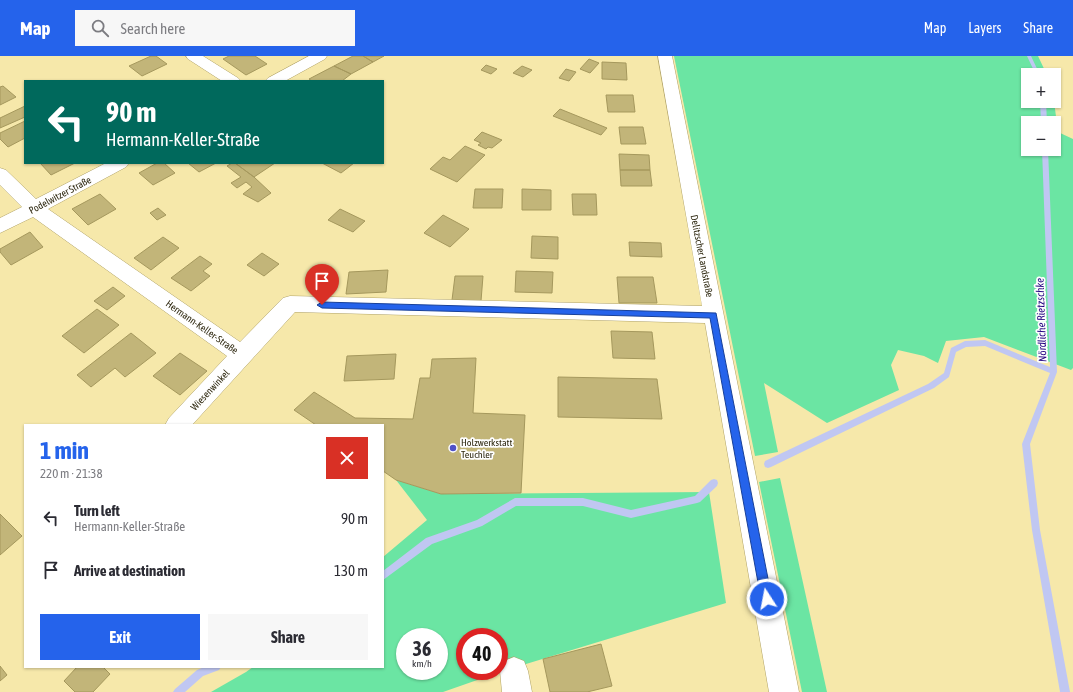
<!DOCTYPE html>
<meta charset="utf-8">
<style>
body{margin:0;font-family:"Asap Condensed",sans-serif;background:#f7f7f7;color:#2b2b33;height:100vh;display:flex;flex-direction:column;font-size:15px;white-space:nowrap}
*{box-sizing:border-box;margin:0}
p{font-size:13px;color:#7c7c81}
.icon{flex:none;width:22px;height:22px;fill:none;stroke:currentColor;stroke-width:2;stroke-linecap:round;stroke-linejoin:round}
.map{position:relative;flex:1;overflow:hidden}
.panel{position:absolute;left:24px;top:368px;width:360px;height:244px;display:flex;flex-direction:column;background:#fff;border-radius:0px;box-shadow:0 1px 3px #0004}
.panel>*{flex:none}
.top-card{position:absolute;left:24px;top:24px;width:360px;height:84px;border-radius:0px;box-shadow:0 1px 3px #0004;background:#00695c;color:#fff;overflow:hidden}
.tools{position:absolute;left:1021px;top:12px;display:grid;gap:8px}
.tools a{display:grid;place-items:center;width:40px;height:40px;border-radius:0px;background:#fff;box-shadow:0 1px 3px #0004;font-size:20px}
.speed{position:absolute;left:396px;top:572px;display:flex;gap:8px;font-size:20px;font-weight:700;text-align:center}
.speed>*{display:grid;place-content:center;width:52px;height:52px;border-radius:50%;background:#fff;box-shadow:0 1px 3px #0004;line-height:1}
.speed small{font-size:10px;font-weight:400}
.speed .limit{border:6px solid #d22;background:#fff;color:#111}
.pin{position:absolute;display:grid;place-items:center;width:34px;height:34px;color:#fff;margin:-41px -17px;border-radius:50% 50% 50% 0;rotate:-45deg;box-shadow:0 0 4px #0007}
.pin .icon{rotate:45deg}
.me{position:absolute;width:44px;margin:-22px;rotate:349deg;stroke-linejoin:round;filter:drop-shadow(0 0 3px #0008)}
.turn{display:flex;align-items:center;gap:14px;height:84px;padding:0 16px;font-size:18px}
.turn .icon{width:52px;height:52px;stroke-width:2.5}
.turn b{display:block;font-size:28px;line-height:34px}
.round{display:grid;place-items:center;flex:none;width:42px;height:42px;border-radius:0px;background:#f7f7f7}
.overview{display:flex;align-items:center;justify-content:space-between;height:68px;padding:0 16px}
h1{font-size:24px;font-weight:700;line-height:30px;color:#2563eb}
.action{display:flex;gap:8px;margin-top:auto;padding:8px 16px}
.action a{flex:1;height:46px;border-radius:0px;background:#2563eb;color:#fff;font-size:16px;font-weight:700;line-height:46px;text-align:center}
.action a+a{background:#f7f7f7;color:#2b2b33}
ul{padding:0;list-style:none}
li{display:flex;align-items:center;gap:12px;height:52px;padding:0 16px}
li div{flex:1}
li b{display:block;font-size:15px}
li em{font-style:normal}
header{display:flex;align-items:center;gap:24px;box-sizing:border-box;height:56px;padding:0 20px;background:#2563eb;color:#fff}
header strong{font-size:19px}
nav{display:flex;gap:22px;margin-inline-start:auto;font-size:14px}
.search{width:280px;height:36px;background:#f7f7f7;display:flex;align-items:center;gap:10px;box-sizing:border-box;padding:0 14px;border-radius:0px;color:#7c7c81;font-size:15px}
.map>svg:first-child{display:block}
.green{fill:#6be5a3;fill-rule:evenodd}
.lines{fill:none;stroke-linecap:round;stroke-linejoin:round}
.stream{fill:#c0c7f2;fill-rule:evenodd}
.building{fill:#c2b579;stroke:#a5985d}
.minor-casing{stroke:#b0a267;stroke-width:1}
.minor{fill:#fff;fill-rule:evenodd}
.route{fill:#2563eb;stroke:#184099}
.poi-dot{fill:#4f51c8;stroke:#fff;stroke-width:1.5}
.labels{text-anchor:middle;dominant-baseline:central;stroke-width:3.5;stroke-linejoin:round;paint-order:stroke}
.street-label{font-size:10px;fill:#302a12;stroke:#fff}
.poi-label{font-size:10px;fill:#302a12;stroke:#fff;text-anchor:start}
.water-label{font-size:11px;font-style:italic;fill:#21007f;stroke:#fff}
</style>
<header>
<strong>Map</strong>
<div class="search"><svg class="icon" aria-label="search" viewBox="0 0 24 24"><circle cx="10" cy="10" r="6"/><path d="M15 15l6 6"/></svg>Search here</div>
<nav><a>Map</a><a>Layers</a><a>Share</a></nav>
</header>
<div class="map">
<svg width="1073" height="636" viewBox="0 0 1073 636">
<rect width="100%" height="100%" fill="#f6e8aa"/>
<path class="green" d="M674,0h364l9,19h-19v26h26l4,31 15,7v229l-2,2 -87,-33 -38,4 -8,22 -14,-7 -26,-6 -7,15 8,25 -72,33 -63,-40 14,69 -23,4zM1028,67h26v26h-26z
M780,422l47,214h-25l-43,-210z
M396,424l45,14 268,-2 17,111 -223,68 -60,21h-232l35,-20 7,-5h130v-110l44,-37zM405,581h34v34h-34zM465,581h34v34h-34z"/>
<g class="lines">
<path class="stream" d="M1027,0h4l9,19h-4z
M1040,45h6l1,22h-6z
M1042,93h6l9,223 -27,72 10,86 30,162h-10l-28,-162 -10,-86 28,-71 -65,-27 -19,1 -10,5 -7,25 -15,11 -163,79 -3,1 -3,-1 -1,-3 1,-3 163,-77 16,-11 7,-25 14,-7 20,-1 65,27z
M714,423l3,1 1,3 -1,3 -17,16 -3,1 -66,15 -48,-12h-67l-34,20 -50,18 -49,36v-9l43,-33 51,-18 38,-22h68l48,12 64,-14 16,-16z
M204,611h17l-2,3 -16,6 -18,16h-12l2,-3 22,-19z"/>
</g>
<path class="building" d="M151,0h5l11,8 -25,12 -13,-10z
M229,0h26l12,8 -21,11 -23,-16z
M353,0h10l10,6 -22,12 -17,-8z
M363,0h21l-11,6z
M589,3l10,4 -9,10 -10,-4z
M602,6l24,1 1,17 -25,-1z
M486,9l11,4 -6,5 -10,-4z
M334,10l17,8 -9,7h-30l-3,-2z
M522,10l10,4 -9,7 -10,-4z
M566,13l10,3 -7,9 -10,-3z
M3,30l13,11 -16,8v-18z
M606,39h27l2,17h-27z
M25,50v11l-25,11v-10z
M560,53l47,19 -6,7 -48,-19z
M25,65v17l-17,9 -8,-8v-6z
M619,71h24l3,17h-25z
M482,76l20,8 -10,8 -4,-1 -2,2 -8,-4 3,-2 -7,-3z
M465,90l20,9 -28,27 -27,-13 13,-12 7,3z
M619,98l30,1 1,15h-30z
M40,107h35l-24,12z
M157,107h7l11,10 -22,12 -14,-12z
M188,107h28l-17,9z
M232,107h3l19,14 17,16 -13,9 -15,-8 9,-7 -6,-5 -9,6 -6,-5 10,-6 -14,-11z
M235,107h40l-21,14z
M322,107h32l-13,10z
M620,114h30l2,16h-31z
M475,133h28l-1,19h-29z
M522,133l29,1v20h-29z
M100,138l16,15 -28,16 -16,-16z
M572,138h24l1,21h-24z
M158,152l8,7 -9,5 -7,-7z
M340,153l25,12 -12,11 -25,-12z
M443,159l26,14 -19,18 -26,-14z
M30,176l13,15 -32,18 -11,-13v-3z
M532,180l26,1v22l-27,-1z
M163,181l16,11 -28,22 -17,-12z
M629,186l32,1 1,14 -32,-1z
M262,197l17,11 -15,12 -17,-11z
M200,200l12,8 -9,7 7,5 -19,15 -20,-13z
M388,214l-2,22 -40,2 3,-22z
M516,215l37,1 -1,21 -37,-1z
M455,220h28l-2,25 -29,-1z
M617,221h36l4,26h-38z
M113,231l12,9 -18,14 -13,-9z
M97,253l22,16 -35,28 -22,-17z
M611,275l41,1 3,27 -42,-1z
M131,277l25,20 -31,24 -10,-9 -24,19 -14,-12z
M180,297l27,18 -27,24 -27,-19z
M396,298l-2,25 -50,2 3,-25z
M476,302l-3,55 52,2 -4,78 -80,1 -45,-14 -13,-9v-46h-67l-22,-15 20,-18 41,26 58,1 7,-41h10l2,-19z
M558,321l99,2 5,40 -104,-2z
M0,458l22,22 -22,19z
M601,588l11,42 -25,6h-37l-7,-33z
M0,610l7,9 -7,6z
M77,611h26l7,7 -17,18h-18l-11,-11z"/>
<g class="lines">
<g class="minor-casing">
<path id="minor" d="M186,0h17l35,22 3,3h-19l-34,-22z
M309,0h18l-2,3 -40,22h-20l3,-3z
M658,0h14l127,636h-30l-64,-369 -410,-11 -103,113h-27l4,-7 58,-62 -194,-139 -33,16v-15l22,-11 -22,-22v-17l6,2 30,29 70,-36h23l-3,4 -78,42 192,133 43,-44 7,-2 412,10z
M514,601l10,4 4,10 4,21h-30l-2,-21 4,-10z"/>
</g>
<use href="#minor" class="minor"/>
</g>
<path class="route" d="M322,246l394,11 56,286 -1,4 -4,2 -4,-2 -2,-4 -51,-281 -388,-10 -5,-3z"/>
<circle class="poi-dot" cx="453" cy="392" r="4"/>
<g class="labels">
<g class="street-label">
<text transform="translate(60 139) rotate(-28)">Podelwitzer Straße</text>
<text transform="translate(702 200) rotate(79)">Delitzscher Landstraße</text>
<text transform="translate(202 271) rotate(35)">Hermann-Keller-Straße</text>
<text transform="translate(210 334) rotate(-47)">Wiesenwinkel</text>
</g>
<g class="poi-label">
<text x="461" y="386">Holzwerkstatt<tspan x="461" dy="12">Teuchler</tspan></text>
</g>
<g class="water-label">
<text transform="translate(1041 264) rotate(-92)">Nördliche Rietzschke</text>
</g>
</g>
</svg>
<div class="tools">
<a>+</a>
<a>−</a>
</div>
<div class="speed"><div>36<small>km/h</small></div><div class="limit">40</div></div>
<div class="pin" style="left:322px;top:249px;background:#d93025"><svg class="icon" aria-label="arrive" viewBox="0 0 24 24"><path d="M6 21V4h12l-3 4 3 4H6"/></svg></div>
<svg class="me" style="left:767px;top:543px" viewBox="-20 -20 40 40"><circle r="17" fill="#2563eb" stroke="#fff" stroke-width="3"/><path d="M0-11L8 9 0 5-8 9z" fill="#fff"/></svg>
<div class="top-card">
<div class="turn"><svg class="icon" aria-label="left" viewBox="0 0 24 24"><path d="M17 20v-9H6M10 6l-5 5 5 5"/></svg><div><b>90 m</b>Hermann-Keller-Straße</div></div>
</div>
<section class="panel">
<div class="overview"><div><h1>1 min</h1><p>220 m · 21:38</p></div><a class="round" style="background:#d93025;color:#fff"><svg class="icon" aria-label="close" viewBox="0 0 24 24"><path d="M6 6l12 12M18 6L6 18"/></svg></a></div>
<ul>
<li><svg class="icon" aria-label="left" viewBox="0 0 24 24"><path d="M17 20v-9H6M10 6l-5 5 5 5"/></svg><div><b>Turn left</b><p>Hermann-Keller-Straße</p></div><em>90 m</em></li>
<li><svg class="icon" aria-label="arrive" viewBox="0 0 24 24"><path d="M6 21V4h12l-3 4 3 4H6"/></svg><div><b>Arrive at destination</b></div><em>130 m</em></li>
</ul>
<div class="action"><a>Exit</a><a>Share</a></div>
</section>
</div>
